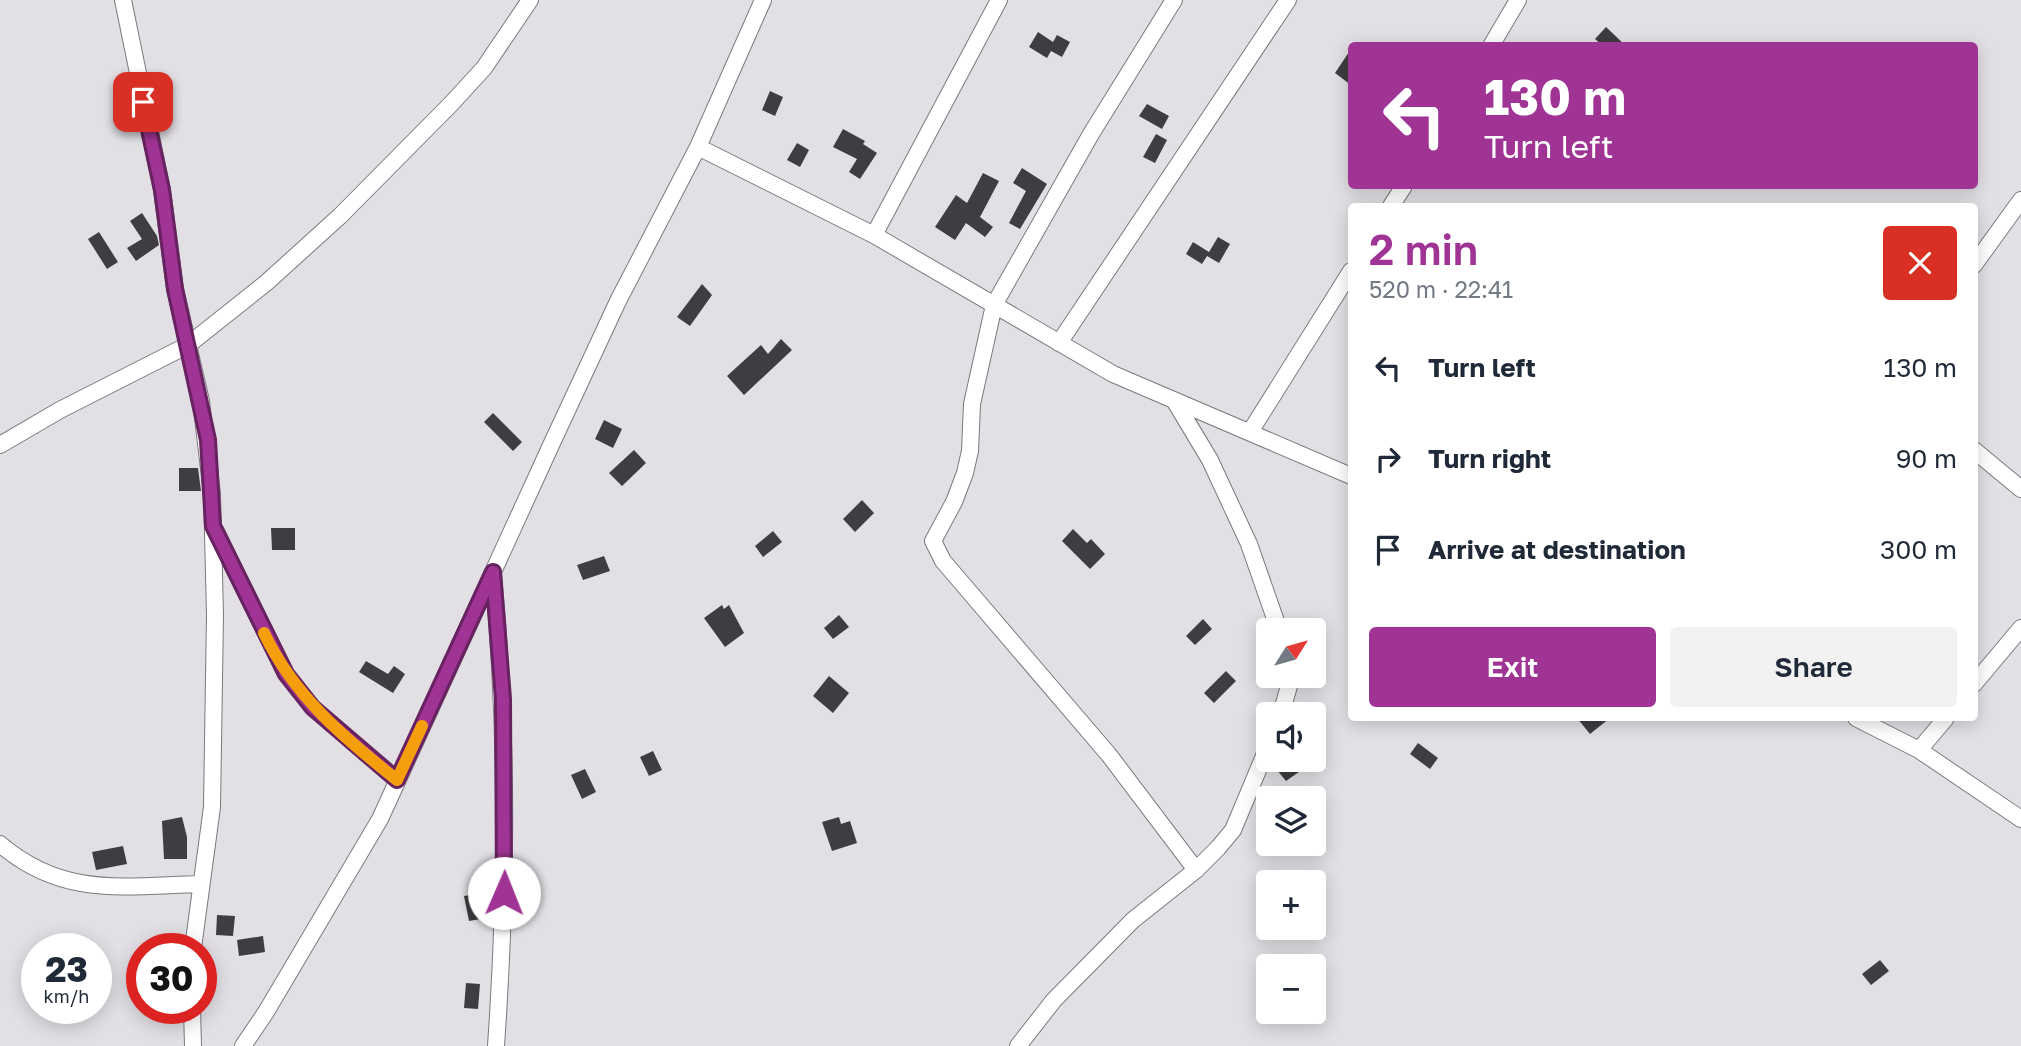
<!DOCTYPE html>
<meta charset="utf-8">
<style>
body{margin:0;font-family:"Golos Text",sans-serif;background:#f2f2f3;color:#1f2937;height:100vh;display:flex;flex-direction:column;font-size:26px;white-space:nowrap}
*{box-sizing:border-box;margin:0}
p{font-size:23px;color:#747a83}
.icon{flex:none;width:38px;height:38px;fill:none;stroke:currentColor;stroke-width:2;stroke-linecap:round;stroke-linejoin:round}
.map{position:relative;flex:1;overflow:hidden}
.side{position:absolute;left:1348px;top:203px;width:630px;height:518px;display:flex;flex-direction:column;background:#fff;border-radius:7px;box-shadow:0 4px 18px #0003}
.side>*{flex:none}
.guide{position:absolute;left:1348px;top:42px;width:630px;height:147px;border-radius:7px;box-shadow:0 4px 18px #0003;background:#a03495;color:#fff;overflow:hidden}
.needle{width:46px;rotate:53deg}
.controls{position:absolute;left:1256px;top:618px;display:grid;gap:14px}
.controls a{display:grid;place-items:center;width:70px;height:70px;border-radius:7px;background:#fff;box-shadow:0 4px 18px #0003;font-size:35px}
.speed{position:absolute;left:21px;top:933px;display:flex;gap:14px;font-size:35px;font-weight:700;text-align:center}
.speed>*{display:grid;place-content:center;width:91px;height:91px;border-radius:50%;background:#fff;box-shadow:0 4px 18px #0003;line-height:1}
.speed small{font-size:18px;font-weight:400}
.speed .limit{border:10px solid #d22;background:#fff;color:#111}
.pin{position:absolute;display:grid;place-items:center;width:60px;height:60px;color:#fff;margin:-30px;border-radius:14px;box-shadow:0 4px 10px #0006}
.me{position:absolute;width:77px;margin:-38px;rotate:1deg;stroke-linejoin:round;filter:drop-shadow(0 0 5px #0008)}
.turn{display:flex;align-items:center;gap:24px;height:147px;padding:0 21px;font-size:32px}
.turn .icon{width:91px;height:91px;stroke-width:2.5}
.turn b{display:block;font-size:49px;line-height:60px}
.round{display:grid;place-items:center;flex:none;width:74px;height:74px;border-radius:7px;background:#f2f2f3}
.head{display:flex;align-items:center;justify-content:space-between;height:119px;padding:0 21px}
h1{font-size:42px;font-weight:600;line-height:52px;color:#a03495}
.cta{display:flex;gap:14px;margin-top:auto;padding:14px 21px}
.cta a{flex:1;height:80px;border-radius:7px;background:#a03495;color:#fff;font-size:28px;font-weight:600;line-height:80px;text-align:center}
.cta a+a{background:#f2f2f3;color:#1f2937}
ul{padding:0;list-style:none}
li{display:flex;align-items:center;gap:21px;height:91px;padding:0 21px}
li div{flex:1}
li b{display:block;font-size:26px}
li em{font-style:normal}
.map>svg:first-child{display:block}
.building{fill:#3f3d41}
.lines{fill:none;stroke-linecap:round;stroke-linejoin:round}
.minor-casing{stroke:#7b797d;stroke-width:18}
.minor{stroke:#fff;stroke-width:16}
.route-casing{stroke:#682261;stroke-width:18}
.route{stroke:#a03495;stroke-width:12}
.slow{stroke:#f59e0b;stroke-width:12}
</style>
<div class="map">
<svg width="2021" height="1046" viewBox="0 0 2021 1046">
<rect width="100%" height="100%" fill="#e2e0e5"/>
<path class="building" d="M1606,27l20,19h-23l-8,-7z
M1038,32l15,10 4,-7 13,7 -8,15 -11,-6 -4,7 -18,-11z
M1351,49v36l-16,-12z
M770,91l13,6 -8,19 -13,-6z
M1147,104l22,12 -7,13 -23,-13z
M843,129l22,12 -2,3 14,9 -17,26 -11,-7 8,-13 -24,-12z
M1156,134l11,6 -12,23 -12,-6z
M797,143l12,7 -9,17 -13,-7z
M1022,168l25,16 -27,45 -11,-6 17,-32 -13,-8z
M983,173l16,8 -19,36 13,10 -8,10 -19,-14 -11,17 -20,-13 21,-32 11,8z
M142,213l15,23 2,9 -23,16 -9,-13 15,-9 -12,-18z
M99,232l19,30 -11,7 -19,-30z
M1218,237l12,7 -11,19 -12,-7 -5,8 -16,-10 7,-12 16,10z
M702,284l10,11 -22,31 -13,-9z
M781,339l11,11 -48,45 -17,-19 34,-31 7,9z
M493,413l29,29 -9,9 -29,-29z
M604,420l18,9 -9,19 -18,-9z
M634,450l12,13 -24,23 -13,-13z
M179,468h19l3,23h-22z
M862,500l12,13 -19,19 -12,-13z
M271,528h24v22h-23z
M1073,529l14,14 4,-4 14,15 -15,15 -28,-28z
M773,531l9,11 -19,15 -8,-11z
M604,556l6,15 -27,9 -6,-15z
M722,605l2,4 5,-4 15,28 -19,14 -21,-29z
M839,615l10,12 -16,12 -9,-11z
M1203,619l9,10 -17,16 -9,-9z
M366,661l22,13 6,-8 11,8 -12,19 -34,-21z
M1226,671l10,10 -22,22 -10,-10z
M829,676l20,17 -16,20 -20,-17z
M1577,718h33l-20,16z
M1418,743l20,15 -8,11 -20,-15z
M653,751l9,19 -13,6 -9,-19z
M1291,760h25l-30,21 -9,-11z
M585,769l11,23 -14,7 -11,-24z
M182,817l5,20v22h-23l-2,-38z
M839,817l2,7 9,-3 7,22 -25,8 -10,-29z
M123,846l4,18 -31,6 -4,-18z
M477,894l4,25 -12,2 -5,-25z
M217,915l18,1 -2,20 -17,-1z
M263,936l2,16 -26,4 -2,-16z
M1880,960l9,11 -18,14 -9,-11z
M466,983l14,1 -2,25 -14,-1z"/>
<g class="lines">
<g class="minor-casing">
<path id="minor" d="M123,0l39,190 13,99 26,112 11,93 3,121 -3,192 -19,141
M1174,0l-83,134 -97,171 -22,99 -2,47 -5,22 -11,29 -21,39 10,20 166,194 87,115
M1491,46l27,-46
M698,147l176,88 239,139 238,102
M1391,206l13,-20
M874,235l125,-235
M1974,265l47,-65
M1059,343l229,-343
M1174,400l36,60 39,84 30,86
M1250,432l101,-161
M0,445l60,-35 128,-65 78,-62 74,-67 110,-111 34,-37 46,-68
M1974,450l47,39
M216,532l70,142 26,33 85,73
M493,573c15,158 14,315 3,473
M1974,684l47,-56
M1281,714l8,-28 -2,-10
M1856,718l63,32 102,69
M1919,750l27,-32
M0,844c63,54 124,42 200,40
M192,1008l1,38
M243,1046l23,-34 114,-193 172,-376 66,-142 80,-154 65,-147
M1018,1046l36,-46 79,-80 63,-50 22,-22 15,-18 36,-86"/>
</g>
<use href="#minor" class="minor"/>
</g>
<g class="lines">
<g class="route-casing">
<path id="route" d="M143,102l19,88 13,99 33,151 5,86 73,148 27,34 84,72 96,-208 10,127 1,194"/>
</g>
<use href="#route" class="route"/>
<path class="slow" d="M264,633c30,63 79,104 133,147l25,-54"/>
</g>
</svg>
<div class="controls">
<a><svg class="needle" viewBox="-14 -14 28 28"><path d="M0-13l5 13h-10z" fill="#e53935"/><path d="M0 13l5-13h-10z" fill="#747a83"/></svg></a>
<a><svg class="icon" aria-label="sound" viewBox="0 0 24 24"><path d="M4 9h4l5-4v14l-5-4H4zM17 9q2 3 0 6"/></svg></a>
<a><svg class="icon" aria-label="layers" viewBox="0 0 24 24"><path d="M12 4l9 5-9 5-9-5zM3 14l9 5 9-5"/></svg></a>
<a>+</a>
<a>−</a>
</div>
<div class="speed"><div>23<small>km/h</small></div><div class="limit">30</div></div>
<div class="pin" style="left:143px;top:102px;background:#d93025"><svg class="icon" aria-label="arrive" viewBox="0 0 24 24"><path d="M6 21V4h12l-3 4 3 4H6"/></svg></div>
<svg class="me" style="left:504px;top:893px" viewBox="-20 -20 40 40"><circle r="19" fill="#fff"/><path d="M0-13L10 11 0 6-10 11z" fill="#a03495"/></svg>
<div class="guide">
<div class="turn"><svg class="icon" aria-label="left" viewBox="0 0 24 24"><path d="M17 20v-9H6M10 6l-5 5 5 5"/></svg><div><b>130 m</b>Turn left</div></div>
</div>
<section class="side">
<div class="head"><div><h1>2 min</h1><p>520 m · 22:41</p></div><a class="round" style="background:#d93025;color:#fff"><svg class="icon" aria-label="close" viewBox="0 0 24 24"><path d="M6 6l12 12M18 6L6 18"/></svg></a></div>
<ul>
<li><svg class="icon" aria-label="left" viewBox="0 0 24 24"><path d="M17 20v-9H6M10 6l-5 5 5 5"/></svg><div><b>Turn left</b></div><em>130 m</em></li>
<li><svg class="icon" aria-label="right" viewBox="0 0 24 24"><path d="M7 20v-9h11M14 6l5 5-5 5"/></svg><div><b>Turn right</b></div><em>90 m</em></li>
<li><svg class="icon" aria-label="arrive" viewBox="0 0 24 24"><path d="M6 21V4h12l-3 4 3 4H6"/></svg><div><b>Arrive at destination</b></div><em>300 m</em></li>
</ul>
<div class="cta"><a>Exit</a><a>Share</a></div>
</section>
</div>
